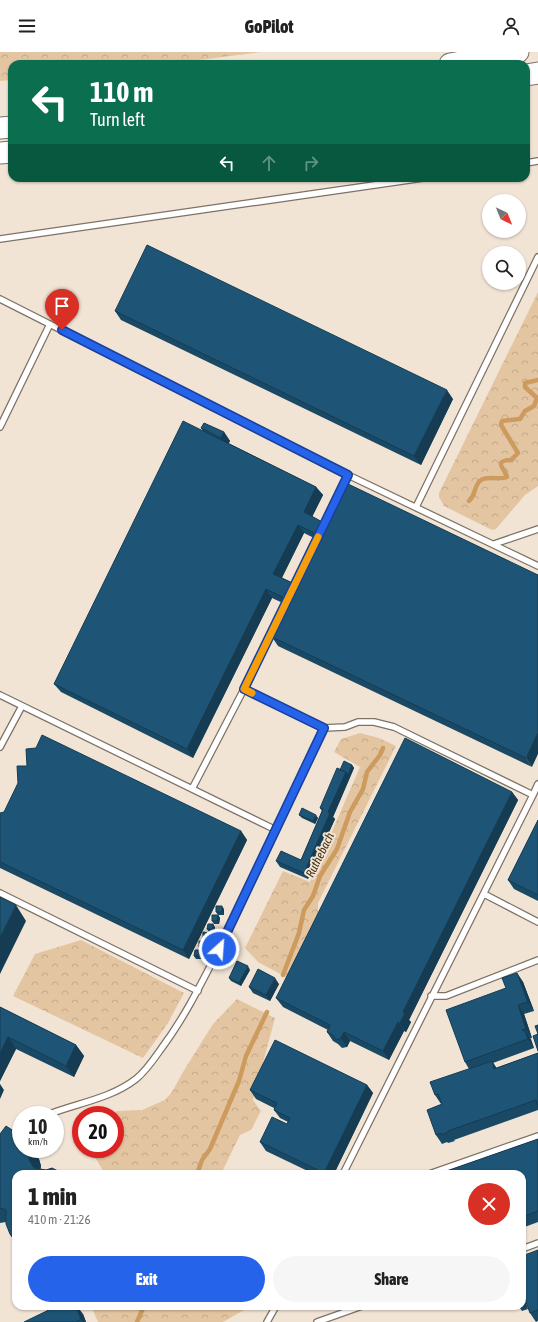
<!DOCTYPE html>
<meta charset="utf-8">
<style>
body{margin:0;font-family:"Asap Condensed",sans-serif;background:#f6f6f6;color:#222;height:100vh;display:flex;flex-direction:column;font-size:15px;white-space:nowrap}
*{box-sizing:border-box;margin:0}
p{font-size:13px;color:#767676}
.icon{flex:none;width:22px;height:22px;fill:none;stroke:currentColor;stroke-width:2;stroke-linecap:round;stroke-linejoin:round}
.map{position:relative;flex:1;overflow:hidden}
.sheet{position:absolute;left:12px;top:1118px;width:514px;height:140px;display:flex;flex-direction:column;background:#fff;border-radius:12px;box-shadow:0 1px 3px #0004}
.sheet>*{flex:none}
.top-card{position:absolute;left:8px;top:8px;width:522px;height:122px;border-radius:12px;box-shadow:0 1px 3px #0004;background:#0b6e4f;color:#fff;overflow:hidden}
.needle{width:26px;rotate:137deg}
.tools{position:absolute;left:482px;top:142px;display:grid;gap:8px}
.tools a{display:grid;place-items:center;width:44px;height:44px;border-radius:50%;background:#fff;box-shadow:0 1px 3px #0004;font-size:20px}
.speed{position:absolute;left:12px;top:1054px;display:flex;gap:8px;font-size:20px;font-weight:700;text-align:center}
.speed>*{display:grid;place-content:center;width:52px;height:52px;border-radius:50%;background:#fff;box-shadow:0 1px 3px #0004;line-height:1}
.speed small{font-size:10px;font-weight:400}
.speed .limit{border:6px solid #d22;background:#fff;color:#111}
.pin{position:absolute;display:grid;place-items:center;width:34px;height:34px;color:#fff;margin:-41px -17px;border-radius:50% 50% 50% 0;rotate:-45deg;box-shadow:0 0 4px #0007}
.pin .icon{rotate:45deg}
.me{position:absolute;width:44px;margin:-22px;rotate:26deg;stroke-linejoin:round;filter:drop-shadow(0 0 3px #0008)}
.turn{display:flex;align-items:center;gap:14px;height:84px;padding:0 16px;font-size:18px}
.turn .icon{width:52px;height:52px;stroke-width:2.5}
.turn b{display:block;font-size:28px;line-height:34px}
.lanes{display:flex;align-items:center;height:38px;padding:0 16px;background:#0003;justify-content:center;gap:20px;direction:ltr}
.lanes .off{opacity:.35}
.round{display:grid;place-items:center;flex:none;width:42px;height:42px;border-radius:21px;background:#f6f6f6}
.summary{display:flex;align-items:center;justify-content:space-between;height:68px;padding:0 16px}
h1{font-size:24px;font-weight:800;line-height:30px}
.primary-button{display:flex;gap:8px;margin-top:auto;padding:8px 16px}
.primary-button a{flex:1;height:46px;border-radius:24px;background:#2563eb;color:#fff;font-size:16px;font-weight:800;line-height:46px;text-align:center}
.primary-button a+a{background:#f6f6f6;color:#222}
header{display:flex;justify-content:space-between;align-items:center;height:52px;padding:0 16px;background:#fff;font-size:18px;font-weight:800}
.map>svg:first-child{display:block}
.forest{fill:url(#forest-crowns)}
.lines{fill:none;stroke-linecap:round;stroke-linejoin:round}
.stream{stroke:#cc9b5d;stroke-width:4.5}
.service-casing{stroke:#7d7264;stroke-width:8}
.motorway-casing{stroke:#7d7264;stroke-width:23}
.service{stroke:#fff;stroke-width:5.5}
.motorway{stroke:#fff;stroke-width:21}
.wall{fill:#1a4965;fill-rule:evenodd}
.shaded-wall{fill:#153c53}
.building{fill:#1e5576;stroke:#153c53;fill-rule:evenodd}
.route-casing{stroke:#184099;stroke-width:10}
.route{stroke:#2563eb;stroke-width:7}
.slow{stroke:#f59e0b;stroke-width:7}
.labels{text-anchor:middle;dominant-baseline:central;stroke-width:4;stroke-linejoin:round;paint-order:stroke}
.water-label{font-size:12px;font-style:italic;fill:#432f13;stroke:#f1e4d5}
</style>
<header><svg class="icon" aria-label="menu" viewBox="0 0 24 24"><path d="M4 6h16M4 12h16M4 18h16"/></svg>GoPilot<svg class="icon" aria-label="person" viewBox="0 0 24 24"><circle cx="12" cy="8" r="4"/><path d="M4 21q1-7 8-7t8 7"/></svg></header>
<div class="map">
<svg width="538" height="1270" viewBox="0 0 538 1270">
<defs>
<pattern id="forest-crowns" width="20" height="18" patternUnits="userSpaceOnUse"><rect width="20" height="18" fill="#e4c5a1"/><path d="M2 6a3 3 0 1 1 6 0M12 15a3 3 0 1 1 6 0" fill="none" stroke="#c4a98a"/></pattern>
</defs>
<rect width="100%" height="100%" fill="#f1e4d5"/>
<path class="forest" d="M0,0h262l-94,12h-156v16l-12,1z
M538,240v194l-13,9 -29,34 -4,1 -48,-24 -5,-9v-4z
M360,681l19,5 17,8 -78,157v22l-28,51 -4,1 -28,-15 -13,-14 38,-77 27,11 50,-115 -26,-15 7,-13z
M81,888l103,53 -16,30 -25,35 -130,-62 22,-42z
M237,947l38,19 -22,82 8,11 -10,19 -11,5 -19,39h-116l-15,-25h25v-34h-12l15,-4 24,-1 23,-10 7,-8 11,-20 30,-48z
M91,1254h155l-2,4 -21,12h-125z"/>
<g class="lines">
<path class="stream" d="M469,449c7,-7 4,-9 8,-16 5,-12 21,-4 30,-8 -2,-9 -15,-16 4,-17l7,-7 -17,-28 1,-4 18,-2 5,-8 9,-5 3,-8 -12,-11v-4l13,-3
M283,923l16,-42 5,-23 9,-14 7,-20 17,-27 13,-37 13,-23 4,-17 13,-17 3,-7
M197,1122l5,-14 8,-11 29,-68 7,-25 21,-44
M137,1270l7,-16"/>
<g class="service-casing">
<path id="service" d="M526,111l12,-2
M0,187l423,-61
M0,247l348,176 190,91
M0,375l50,-103
M416,455l122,-250
M494,492l44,-15
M292,538l56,-115
M244,637l80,39
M0,643l276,135
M0,695l22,-41
M192,737l52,-100 44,-91
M533,743l5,-11
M0,841l198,98
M484,842l54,28
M431,944h15l92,-36
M47,1063c30,-12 63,-16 89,-36 10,-8 18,-20 25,-30 24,-32 41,-67 59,-102 36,-73 70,-146 104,-219l21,-1 13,-5h16l20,5 139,68 -190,379
M0,1093l11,-6 10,-9
M429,1122l109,-38
M522,1197l16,-6
M267,1270l9,-16
M317,1270l45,-16"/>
</g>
<g class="motorway-casing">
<path id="motorway" d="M450,12l68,-12
M526,23l12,-2
M0,76l12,-1
M0,101l12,-1"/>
</g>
<use href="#service" class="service"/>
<use href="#motorway" class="motorway"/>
</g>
<path class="wall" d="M115,259l338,88 -32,66 -300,-145z
M201,376l23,4 6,9 -2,2 88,44 7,8 -11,22 14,7 20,-41 186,284 -254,-121 -6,-9 15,-32 -15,-7 -79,160 -132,-66 -7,-8 149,-253zM304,481l14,7 -21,45 -15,-7z
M352,713l2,3 -21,49 2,2 -27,60 -28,-12 -4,-6 25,-1 21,-49 -2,-3 20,-38z
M512,740l6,8 -109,220 2,2 -5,10 -2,-1 -15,29 -39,-19 -3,6 -5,1 -4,-4 -5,-3 -6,-9 1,-2 -45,-23 -7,-9z
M0,761l241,18 6,9 -58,119 -189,-91z
M299,763l19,3 -3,6 -13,-6z
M538,768v81l-24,-12 -6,-9z
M224,857v6h-6l-2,-3z
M218,863l2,3 -1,6h-5l-2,-3z
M215,875v6l-6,-1 -2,-3z
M209,881l2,3v5h-6l-2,-3z
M205,889l2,3 -1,6h-5l-2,-3z
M200,898l2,3v6h-6l-2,-3z
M250,918l-9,16 -10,-5 -2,-3z
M517,921l6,9 11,29 -10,3 8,24h-2l4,10 -41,15 3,5 42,-15v57l-84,30 1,1 -7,2 -1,-1 -5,2 -6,-9 6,-31v-1l-1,1 -6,-9 34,-26 -4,-7 41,-74z
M279,932l-9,17 -17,-8 -4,-6z
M0,955l76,38 8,11 -10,21 -58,-28 -16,32z
M367,1033l6,8 -39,81h-20l-48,-23 -6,-9 27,-18 1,-2 -8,-4 -6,-8v-2l-18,-9 -6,-9z
M0,1082l21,15 18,10 2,7 -1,3 20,3 -44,2v69l-6,-9 -4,-12 -6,1z
M538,1087v83l-16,6v-54z
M538,1198v71l-2,1 -6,-9 -6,-18 -1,5 3,3 2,6 -6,2 -2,-3 2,-2v-14l1,1z
M83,1262l3,8h-62z"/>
<path class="shaded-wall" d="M447,338l6,9 -32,66 -7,-9z
M224,380l6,9 -3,6 -6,-9z
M316,435l7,8 -13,26 -6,-9z
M298,473l6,8 -25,50 -6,-9z
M266,537l6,9 -79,160 -6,-9z
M538,680v22l-6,13 -6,-9z
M352,713l2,3 -21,49 2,2 -27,60 -4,-6 24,-61 18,-40z
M512,740l6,8 -109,220 2,2 -5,10 -6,-9 3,-11z
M316,763l2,3 -3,6 -2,-3z
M241,779l6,9 -58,119 -6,-9z
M16,853l10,16 -26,53v-37z
M222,854l2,3v6l-2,-3z
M218,863l2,3 -1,6 -2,-3z
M213,872l2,3v6l-2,-3z
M209,881l2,3v5l-2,-3z
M205,889l2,3 -1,6 -2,-3z
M200,898l2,3v6l-2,-3z
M248,914l2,4 -9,16 -2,-3z
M517,921l6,9 11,29 -6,-9z
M275,926l4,6 -9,17 -4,-6z
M518,953l6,9 8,24 -6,-9z
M398,970l6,9 -15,29 -6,-9z
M525,979l6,8 3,9 -6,-9z
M344,980l6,9 -3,6 -6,-9z
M8,985l8,12 -16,32v-27z
M76,993l8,11 -10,21 -8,-11z
M492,1009l6,9 -4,-1z
M0,1032l4,6 -4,9z
M367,1033l6,8 -39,81h-10v-1z
M30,1097h3l6,10 2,7 -1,8h-1l-10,-14z
M522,1240l2,2 -1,7 -1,-2z
M75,1254h2l6,8 3,8h-3l-2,-3z"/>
<path class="building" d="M147,193l300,145 -33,66 -299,-145z
M183,369l133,66 -12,25 22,12 20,-41 192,92v157l-12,26 -254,-121 17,-37 -23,-11 -79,160 -133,-65zM298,473l22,11 -23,49 -24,-11z
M204,371l20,9 -3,6 -20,-10z
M42,683l199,96 -58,119 -183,-88v-49l4,-1 14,-29 -1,-17h10l-1,-17 10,-1z
M405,686l107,54 -109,220 2,1 -5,10 -2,-1 -15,29 -39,-19 -3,6 -5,2 -3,-5 -6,-3 3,-7 -54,-27z
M344,709l8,4 -4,10 -2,-3 -6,-2z
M337,716l9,4 -18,40 2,1 -26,60 -28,-12 5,-10 20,9 22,-51 -3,-1z
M302,756l14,7 -3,6 -14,-6z
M538,768v75l-30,-15z
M0,845l16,8 -16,32z
M216,854h6v6h-6z
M212,863h6l-1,6h-5z
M208,872h5v6l-6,-1z
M203,880l6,1v5h-6z
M199,889h6l-1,6h-5z
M195,898h5v6h-6z
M237,909l11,5 -9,17 -10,-5z
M258,917l17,9 -9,17 -17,-8z
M517,921l11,29 -10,3 8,24 -4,1 3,1 3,8 -63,23 -19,-52 60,-22 -4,-10z
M0,955l76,38 -10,21 -58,-29 -8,17z
M538,973v26l-5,-15 5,-2 -3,-8z
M275,988l92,45 -43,88 -64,-31 12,-25 15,7 3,-6 -16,-8 3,-7 -27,-13z
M538,1001v54l-2,-7 -88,31v1l-6,3 -1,-2 -5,2 -9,-25 15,-6 -4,-10 -3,1 -5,-13 62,-21 2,8z
M6,1074l11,7 4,7v9h9l-1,11 5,8 12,2 6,-2 8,4h6l3,2h-53v68l-6,-8 -4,-10v-14l-6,-2v-74z
M538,1087v72l-16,6v-43h-84z
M538,1198v60l-8,3 -8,-22v-35z
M522,1248h1l3,6 -6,2 -1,-2h3z
M57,1254h18l6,13 -5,3h-52z"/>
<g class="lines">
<g class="route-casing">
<path id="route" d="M62,278l286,145 -104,214 80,39 -105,221"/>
</g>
<use href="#route" class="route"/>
<path class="slow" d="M252,641l-8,-4 74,-152"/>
</g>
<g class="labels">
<g class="water-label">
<text transform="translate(320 803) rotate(-63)">Ruthebach</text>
</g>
</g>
</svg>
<div class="tools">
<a><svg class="needle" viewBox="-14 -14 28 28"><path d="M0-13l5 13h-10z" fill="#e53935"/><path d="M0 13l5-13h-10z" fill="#767676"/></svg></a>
<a><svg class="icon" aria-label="search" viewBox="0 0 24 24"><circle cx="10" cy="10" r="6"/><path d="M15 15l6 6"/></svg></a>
</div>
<div class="speed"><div>10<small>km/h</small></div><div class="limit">20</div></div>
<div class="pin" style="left:62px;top:278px;background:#d93025"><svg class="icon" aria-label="arrive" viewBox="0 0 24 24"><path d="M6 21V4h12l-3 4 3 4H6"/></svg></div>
<svg class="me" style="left:219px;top:897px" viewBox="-20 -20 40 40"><circle r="17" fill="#2563eb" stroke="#fff" stroke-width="3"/><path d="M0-11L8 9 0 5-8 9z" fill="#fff"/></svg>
<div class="top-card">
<div class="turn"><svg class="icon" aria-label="left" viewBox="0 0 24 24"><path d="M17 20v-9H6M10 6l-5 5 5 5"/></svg><div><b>110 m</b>Turn left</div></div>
<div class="lanes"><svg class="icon" aria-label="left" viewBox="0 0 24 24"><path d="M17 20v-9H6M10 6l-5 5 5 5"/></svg><svg class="icon off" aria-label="ahead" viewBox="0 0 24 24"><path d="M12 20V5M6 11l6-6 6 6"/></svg><svg class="icon off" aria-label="right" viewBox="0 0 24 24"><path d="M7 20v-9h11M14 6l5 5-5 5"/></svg></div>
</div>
<section class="sheet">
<div class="summary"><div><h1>1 min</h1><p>410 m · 21:26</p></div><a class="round" style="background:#d93025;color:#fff"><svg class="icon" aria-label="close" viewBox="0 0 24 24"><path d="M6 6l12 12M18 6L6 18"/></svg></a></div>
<div class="primary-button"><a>Exit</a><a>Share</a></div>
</section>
</div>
